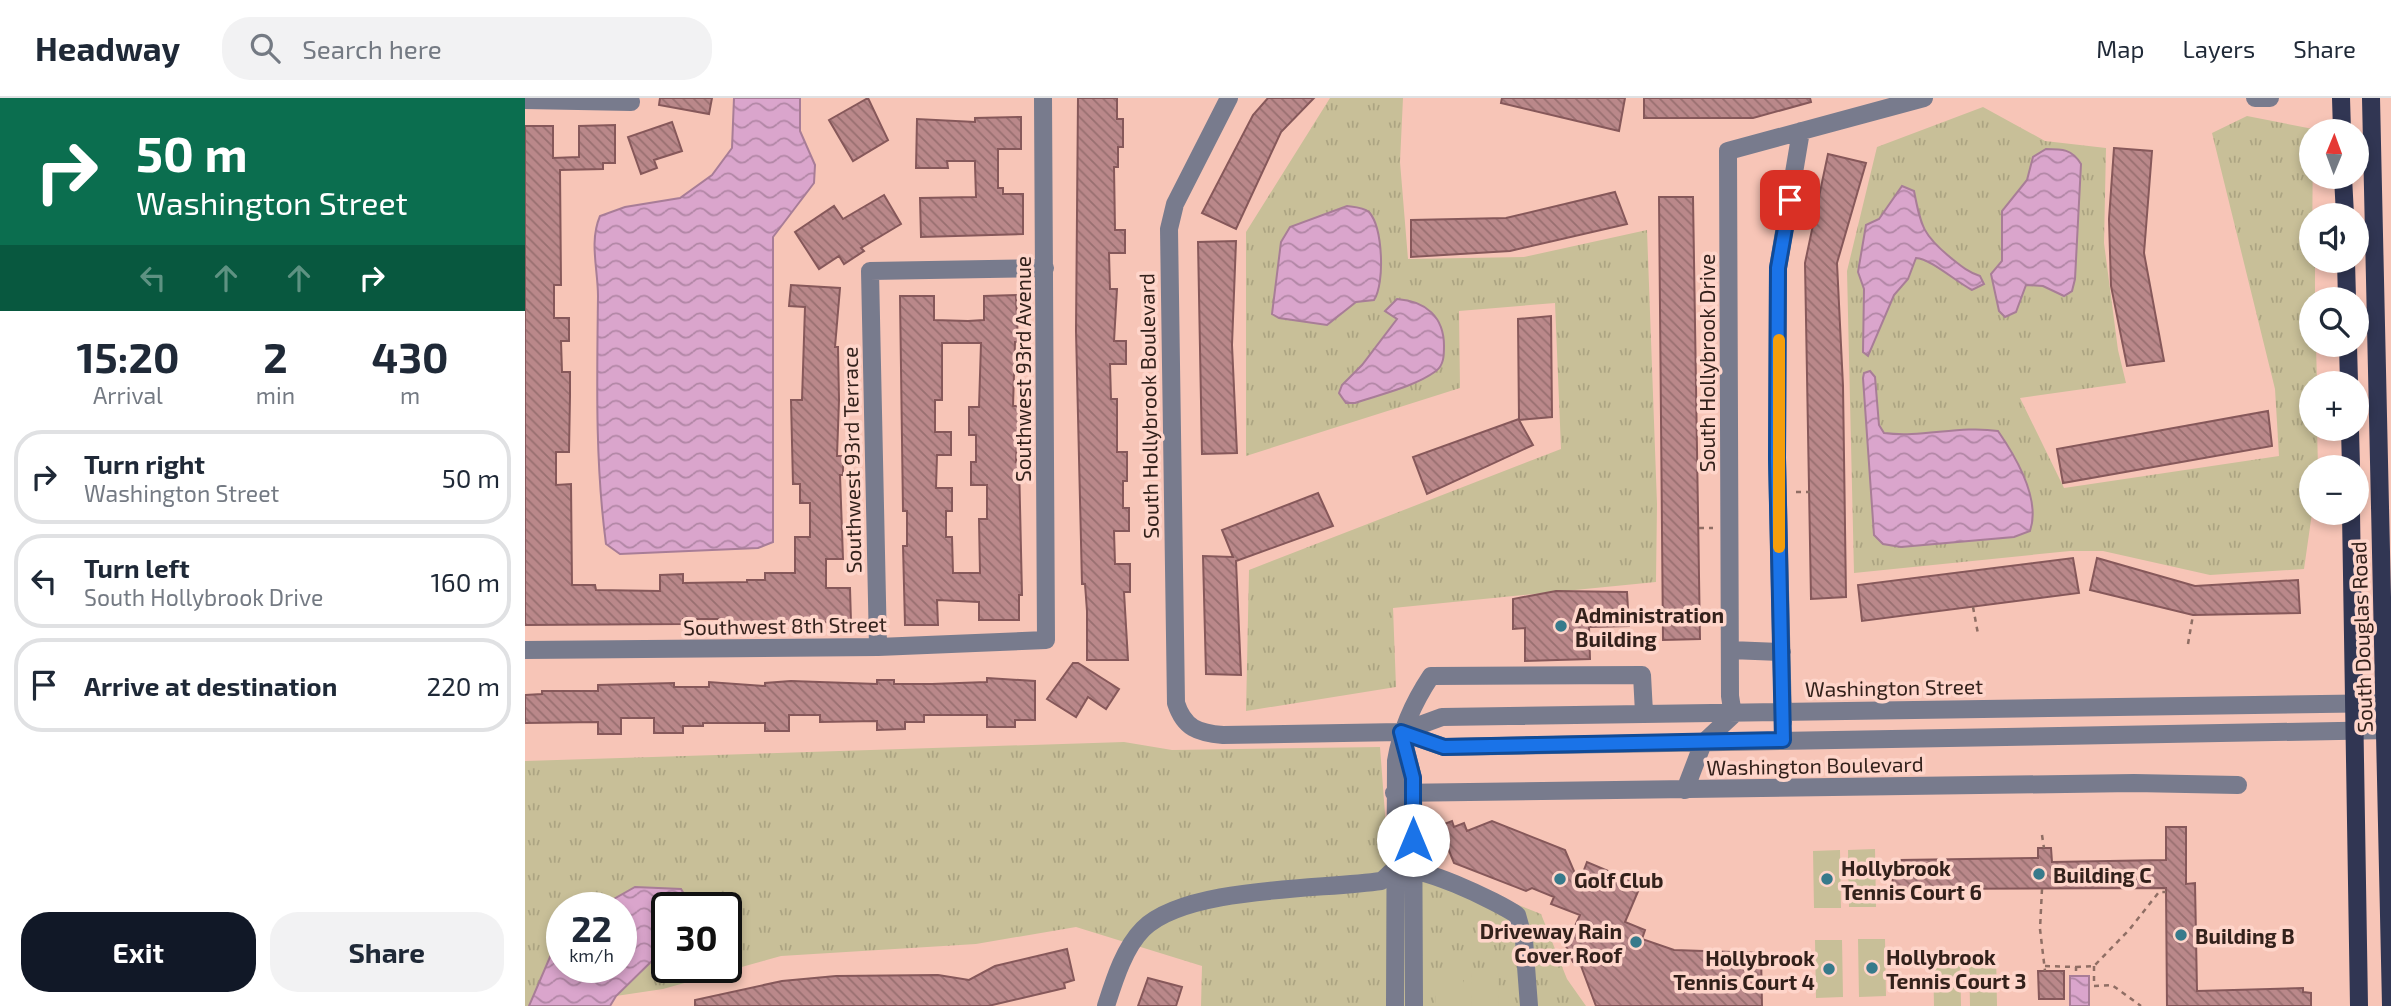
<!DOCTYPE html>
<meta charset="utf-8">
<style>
body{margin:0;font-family:"Exo 2",sans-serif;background:#f2f2f3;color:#1f2937;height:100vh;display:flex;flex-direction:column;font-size:26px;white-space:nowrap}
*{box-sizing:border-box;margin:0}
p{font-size:23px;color:#747a83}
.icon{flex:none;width:38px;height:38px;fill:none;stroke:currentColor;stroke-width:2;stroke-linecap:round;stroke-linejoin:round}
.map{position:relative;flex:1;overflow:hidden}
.panel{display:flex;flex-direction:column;background:#fff;width:525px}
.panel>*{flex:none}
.guide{background:#0b6e4f;color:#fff;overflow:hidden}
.needle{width:46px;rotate:1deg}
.buttons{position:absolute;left:1774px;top:21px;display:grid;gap:14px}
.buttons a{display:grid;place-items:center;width:70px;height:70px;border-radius:50%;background:#fff;box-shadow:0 4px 10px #0003;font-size:35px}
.speed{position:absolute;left:21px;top:794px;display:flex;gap:14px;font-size:35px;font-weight:700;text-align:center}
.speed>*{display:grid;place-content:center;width:91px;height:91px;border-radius:50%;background:#fff;box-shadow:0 4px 10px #0003;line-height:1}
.speed small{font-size:18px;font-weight:400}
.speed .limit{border:4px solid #111;border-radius:10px;background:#fff;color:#111}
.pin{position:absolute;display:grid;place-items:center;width:60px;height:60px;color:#fff;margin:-30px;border-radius:14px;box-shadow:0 4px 10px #0006}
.me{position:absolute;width:77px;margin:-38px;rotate:0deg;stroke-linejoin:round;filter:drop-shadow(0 0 5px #0008)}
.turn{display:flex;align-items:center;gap:24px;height:147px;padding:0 21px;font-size:32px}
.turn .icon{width:91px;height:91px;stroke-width:2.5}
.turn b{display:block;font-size:49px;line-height:60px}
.lanes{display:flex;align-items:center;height:66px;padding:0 21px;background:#0003;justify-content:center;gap:35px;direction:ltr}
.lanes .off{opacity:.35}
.eta{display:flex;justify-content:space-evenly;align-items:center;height:119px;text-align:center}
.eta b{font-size:42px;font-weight:700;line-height:49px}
.action{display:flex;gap:14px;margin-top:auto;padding:14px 21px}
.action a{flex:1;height:80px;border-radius:28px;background:#111827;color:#fff;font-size:28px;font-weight:700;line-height:80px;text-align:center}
.action a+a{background:#f2f2f3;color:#1f2937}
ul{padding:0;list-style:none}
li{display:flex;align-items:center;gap:21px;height:94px;margin:0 14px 10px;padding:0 7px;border:4px solid #e0e1e3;border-radius:28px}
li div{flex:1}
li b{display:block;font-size:26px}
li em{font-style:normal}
header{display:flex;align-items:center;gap:42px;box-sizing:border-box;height:98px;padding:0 35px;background:#fff;border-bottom:2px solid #e0e1e3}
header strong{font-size:33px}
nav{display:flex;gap:38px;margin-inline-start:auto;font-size:24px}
.search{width:490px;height:63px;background:#f2f2f3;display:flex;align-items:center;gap:18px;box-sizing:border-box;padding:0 24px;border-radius:28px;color:#747a83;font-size:26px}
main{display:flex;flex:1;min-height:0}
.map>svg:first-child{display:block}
.grass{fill:url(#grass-tufts);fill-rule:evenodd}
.pitch{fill:#c8bf98}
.water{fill:url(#water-waves);stroke:#a87d97;stroke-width:2}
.building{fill:url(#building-back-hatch);stroke:#86585a;stroke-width:2;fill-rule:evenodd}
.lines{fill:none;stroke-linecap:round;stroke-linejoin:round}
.path{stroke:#8f6e64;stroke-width:2.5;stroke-dasharray:5 5;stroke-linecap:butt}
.minor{stroke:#787b8d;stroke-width:18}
.major{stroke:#313653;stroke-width:18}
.route-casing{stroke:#114b97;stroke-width:18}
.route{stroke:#1a73e8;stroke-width:12}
.slow{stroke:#f59e0b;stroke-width:12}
.poi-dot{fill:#377a8b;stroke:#fed5ca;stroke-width:2.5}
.labels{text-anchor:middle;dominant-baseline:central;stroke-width:7;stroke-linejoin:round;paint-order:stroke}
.street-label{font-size:21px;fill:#33211b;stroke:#fed5ca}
.poi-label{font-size:21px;font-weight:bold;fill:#33211b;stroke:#fed5ca;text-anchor:start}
</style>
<header>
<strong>Headway</strong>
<div class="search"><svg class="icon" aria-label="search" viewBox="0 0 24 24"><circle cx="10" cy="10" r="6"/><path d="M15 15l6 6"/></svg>Search here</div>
<nav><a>Map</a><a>Layers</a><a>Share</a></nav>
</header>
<main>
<section class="panel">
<div class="guide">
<div class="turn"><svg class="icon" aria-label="right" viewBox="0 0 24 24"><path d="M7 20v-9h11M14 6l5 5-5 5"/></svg><div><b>50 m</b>Washington Street</div></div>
<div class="lanes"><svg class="icon off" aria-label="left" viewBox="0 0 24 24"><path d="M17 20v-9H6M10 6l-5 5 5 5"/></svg><svg class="icon off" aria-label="ahead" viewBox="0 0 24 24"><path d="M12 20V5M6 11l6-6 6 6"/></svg><svg class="icon off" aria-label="ahead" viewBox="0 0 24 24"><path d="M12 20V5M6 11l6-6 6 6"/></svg><svg class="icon" aria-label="right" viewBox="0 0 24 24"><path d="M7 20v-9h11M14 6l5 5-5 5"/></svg></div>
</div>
<div class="eta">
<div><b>15:20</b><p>Arrival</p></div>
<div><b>2</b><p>min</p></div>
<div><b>430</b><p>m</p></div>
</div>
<ul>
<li><svg class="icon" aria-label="right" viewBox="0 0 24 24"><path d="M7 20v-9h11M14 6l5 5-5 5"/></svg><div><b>Turn right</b><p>Washington Street</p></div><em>50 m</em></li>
<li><svg class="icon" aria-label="left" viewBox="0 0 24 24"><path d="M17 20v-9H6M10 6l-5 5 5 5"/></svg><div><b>Turn left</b><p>South Hollybrook Drive</p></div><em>160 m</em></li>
<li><svg class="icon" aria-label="arrive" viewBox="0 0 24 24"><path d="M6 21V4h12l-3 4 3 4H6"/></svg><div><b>Arrive at destination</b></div><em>220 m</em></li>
</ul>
<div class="action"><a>Exit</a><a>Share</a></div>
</section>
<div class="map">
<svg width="1866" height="908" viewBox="0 0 1866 908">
<defs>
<pattern id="grass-tufts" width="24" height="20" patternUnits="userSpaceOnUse" patternTransform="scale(1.75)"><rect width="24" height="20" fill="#c8bf98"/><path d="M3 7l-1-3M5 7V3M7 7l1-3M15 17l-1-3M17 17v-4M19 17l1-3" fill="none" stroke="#aca482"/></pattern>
<pattern id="water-waves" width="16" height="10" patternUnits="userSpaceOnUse" patternTransform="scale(1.75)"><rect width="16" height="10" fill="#daa5cc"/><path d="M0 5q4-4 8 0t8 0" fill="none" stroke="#b186a5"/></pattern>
<pattern id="building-back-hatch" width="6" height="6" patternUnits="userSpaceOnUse" patternTransform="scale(1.75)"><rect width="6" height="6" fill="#ba888a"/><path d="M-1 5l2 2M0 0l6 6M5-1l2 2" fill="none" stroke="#986f70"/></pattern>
</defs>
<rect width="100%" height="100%" fill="#f7c5b7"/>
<path class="grass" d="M805,0h73l-3,64 8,97 116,-2 123,-27 10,274 -1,78 -263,26 3,79 -150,24 3,-141 312,-121 -6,-146 -96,8 1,77 -214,68v-224z
M1458,9l62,34 61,7 -2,95 14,107 8,33 -106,15 44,90 215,-32 -4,-67 -63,-256 35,-17 66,13 -1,132h3v38h-3v46h4l1,38h-5v46h5l1,38h-6v46l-8,56 -94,6 -107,-24h-33l-216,22 -7,-302 30,-124z
M599,644l48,8 208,-3 8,107 153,60 26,65 19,27h-385l1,-40 -126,-39 -100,17 -195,12 -118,33 -47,7 -6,10h-85v-245zM37,810h59v60h-59zM142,810h59v60h-59z"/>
<path class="pitch" d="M1350,751l1,58h-27l-1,-57z
M1315,752l1,58h-27l-1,-57z
M1333,841h27l1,57 -27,1z
M1290,842h27l1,57 -27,1z
M1471,855l1,53h-27l-1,-53z
M1408,856h27l1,52h-27z
M911,875h27v33h-27z
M946,875h27l1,33h-27z"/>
<path class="water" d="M209,0h66v33l15,34 -1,18 -41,54v305l-15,6 -138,6 -14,-10c-11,-82 -9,-165 -8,-248 0,-27 -9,-54 2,-80l25,-9 55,-9 32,-23 20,-27z
M1521,51c16,0 26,0 35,15l-6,115 -3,12 -8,5 -21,-10 -17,-1 -10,27 -11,5 -6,-6 -8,-37 11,-13v-50l25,-31 6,-23z
M1377,88l12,5c7,36 9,44 37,67 10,8 17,14 29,18l4,8 -12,6c-17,-9 -41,-31 -56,-32l-8,21 -14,16 -26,61 -5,-4 1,-63 -6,-17 8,-47 13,-6z
M822,108c8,1 16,1 22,6 14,16 16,71 5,88l-18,2 -29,23 -48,-7 -7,-4 9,-72 9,-15z
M872,201c29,2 47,18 47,47 0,9 0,19 -8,25 -22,16 -55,23 -81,32h-9l-7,-10 3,-8 20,-20 35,-46 -12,-8z
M1345,273l5,6 4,48 5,8c38,5 76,-8 114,-2 18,26 43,68 32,100l-16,6 -113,10 -18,-3 -9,-9 -11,-157 1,-5z
M110,789l46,2 9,15 -1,4h-22v37l-6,7 -45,44 -6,10h-81l33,-77v39h59v-60h-23z
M1545,878h19v30h-19z"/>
<path class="building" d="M135,0h52l-3,16 -50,-9z
M343,0l20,42 -35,21 -24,-41z
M553,0h39v21h6v28h-5v20h-4l1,63h10v23h-16l1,36h7l-3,52h12v23h-16l1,35h6v53h10v29h-4v27h6v23h-15l1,33h15v28h-6l4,68h-41v-49l-2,-27h-3l-6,-253z
M743,0h46l-33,34 -45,97 -34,-16 51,-98z
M977,0h123l-6,33 -118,-28z
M1119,0h166l1,4 -58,16h-109z
M496,19v32h-23v39h5v6h20v40l-102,3 -1,-39 56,-1 -1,-31v-5h-28l1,7h-32l1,-49 58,3v-4z
M147,24l10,29 -28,9 3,8 -16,6 -13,-37z
M90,27v38h-12v6l-43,1 1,115h-7v33h15v23h-8l1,31h8v24l-1,56h-13v33l15,-1 1,101h23l1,5 64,1v-16l23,-1v9l64,-1v-2h18v-7h30v-36h15v-34h-10v-19h-7l-2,-84h11l3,-93 -16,-1 2,-21 49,3 -5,59h3l1,53 -2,56h6v19h-3l3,84h-17v29h24l1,34 -131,1v-4h-37v5l-158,1v-499h28v32l26,-1v-31z
M1589,50l38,3 -8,102 20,108 -37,5 -16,-80 -2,-67z
M1303,56l38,9 -29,100 6,123 3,211 -35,2 -6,-336z
M1090,94l12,32 -117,27 -99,6v-37l95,-2z
M359,97l17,29 -40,24 3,3 -20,13 -5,-8 -20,13 -24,-37 39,-26 9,13z
M1134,99h34l7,442 -37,1z
M711,143l-4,104 5,108 -35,1 -4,-212z
M491,197l2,47h-3l-2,64h6l-3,56h3l3,133h-3v25h-40v-18l-42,-2 1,25h-33l-2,-79h4v-35h-4l-3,-215h34v24l34,1 16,-1v-24zM417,245h39l-2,64h-10v28h7v27h-5v23h16v34h-8l1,54h-27l-1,-36h-6v-26h6v-23h-16l1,-33h14v-23h-16v-32h7z
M1026,218l1,101 -33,3 14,25 -106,49 -14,-37 106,-38 -1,-100z
M1743,313l4,35 -209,37 -6,-34z
M793,395l15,33 -97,35 5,114 -35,-1 -3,-118 30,1 -11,-27z
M1548,460l6,35 -217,28 -4,-36z
M1572,460l98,28 103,-6 2,33 -107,2 -103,-25z
M1031,493l71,1 2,34 -40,1 1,32 -65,2v-33l-12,1v-30z
M548,565h5l41,26 -13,20 -18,-12 -12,20 -29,-18z
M462,580l48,3v39h-20v7h-28v-12h-63v7h-19v7l-28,1v-9l-57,1v-7h-31v16h-24v-8h-62v3h-20v7h-29v-15h-33v16h-23v-12l-73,1v-28l17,-1v-3h56v-6l76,-2v4h35v-5l56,4v-3l26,-2 86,3v-4h17v4h38l55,-2z
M927,723l2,6 10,-4 3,8 25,-10 73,29 14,33 8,-21 45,19 -2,5 9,3 -14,33 20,8 -3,9 32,11 87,3 1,53h-166l-15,-40 -8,-4 -7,-16 14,-31 -29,-11 3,-7 -22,-9 -6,3 -72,-28 -15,-37z
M1641,729h20v57l9,-1 2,108 106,-3v4l8,1v13h-144l-1,-118 -273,1 -1,-25 8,1v-5l138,-2v-10h13l1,14 114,-2z
M542,851l7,31 -10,3 1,5 -77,18h-293v-6l87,-19 54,-5 102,-1 31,5 26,-14z
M1513,873h26v28h-25z
M623,880l34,9 -6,19h-38z"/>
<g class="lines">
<path class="path" d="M1271,394h14
M1174,430h14
M1448,509l5,27
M1663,546l5,-29
M1517,737l2,13
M1517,791l-2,40 5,42
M1520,868l31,1v9
M1569,868v20l18,-1 29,21
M1551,869l18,-1 35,-36 30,-38h7"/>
<path class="minor" d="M704,0l-54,106 -6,25 7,474c8,25 22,30 47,32l178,-3 41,-15 949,-14
M1730,0h15
M0,2l106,2 -1,-4
M353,549l-8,-376 175,-3
M0,552l353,-3 168,-7 -3,-542
M1205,552l52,2
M1258,624l-6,-264 1,-190 23,-137
M876,634l43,15 947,-17
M877,637l11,43 1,228
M1160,692l18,-47 30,-28 -3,-19 -2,-545 196,-53
M869,695l740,-10 104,2
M581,908c8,-25 18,-58 37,-77 43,-43 177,-39 238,-48 5,-3 7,-7 12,-10 18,-12 107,32 124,44l7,25 5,66
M870,908l1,-245c5,-31 17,-58 35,-85l211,-1 2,38"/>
<path class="major" d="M1816,0l1,33
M1846,0l20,908
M1818,79l2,38
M1821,163l1,38
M1823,247l1,38
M1825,331l1,38
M1826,415l8,493"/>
</g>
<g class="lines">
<g class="route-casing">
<path id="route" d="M888,742v-62l-12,-46 43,15 339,-7 -6,-282 1,-190 12,-68"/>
</g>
<use href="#route" class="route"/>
<path class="slow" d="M1254,242v207"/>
</g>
<g class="poi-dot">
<circle cx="1036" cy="528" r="7"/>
<circle cx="1514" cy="776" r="7"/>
<circle cx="1035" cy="781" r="7"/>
<circle cx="1302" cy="781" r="7"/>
<circle cx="1656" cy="837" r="7"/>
<circle cx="1111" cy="844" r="7"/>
<circle cx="1347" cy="870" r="7"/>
<circle cx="1304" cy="871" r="7"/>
</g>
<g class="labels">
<g class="street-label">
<text transform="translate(1181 265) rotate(-90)">South Hollybrook Drive</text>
<text transform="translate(497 271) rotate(-90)">Southwest 93rd Avenue</text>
<text transform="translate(623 308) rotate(-91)">South Hollybrook Boulevard</text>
<text transform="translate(326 362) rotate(-91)">Southwest 93rd Terrace</text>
<text transform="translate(260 527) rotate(-1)">Southwest 8th Street</text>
<text transform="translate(1836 539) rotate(-92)">South Douglas Road</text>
<text transform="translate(1369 589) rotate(-1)">Washington Street</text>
<text transform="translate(1290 667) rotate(-1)">Washington Boulevard</text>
</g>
<g class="poi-label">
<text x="1050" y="516">Administration<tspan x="1050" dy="24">Building</tspan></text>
<text x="1316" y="769">Hollybrook<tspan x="1316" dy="24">Tennis Court 6</tspan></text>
<text x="1528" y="776">Building C</text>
<text x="1049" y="781">Golf Club</text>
<text x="1097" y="832" text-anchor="end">Driveway Rain<tspan x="1097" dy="24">Cover Roof</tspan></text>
<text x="1670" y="837">Building B</text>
<text x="1361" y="858">Hollybrook<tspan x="1361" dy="24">Tennis Court 3</tspan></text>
<text x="1290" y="859" text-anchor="end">Hollybrook<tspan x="1290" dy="24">Tennis Court 4</tspan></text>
</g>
</g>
</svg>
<div class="buttons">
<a><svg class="needle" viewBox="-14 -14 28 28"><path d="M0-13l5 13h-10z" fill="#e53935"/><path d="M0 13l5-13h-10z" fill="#747a83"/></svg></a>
<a><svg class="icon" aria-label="sound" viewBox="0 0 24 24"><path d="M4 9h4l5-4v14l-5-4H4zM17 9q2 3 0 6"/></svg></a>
<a><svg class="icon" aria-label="search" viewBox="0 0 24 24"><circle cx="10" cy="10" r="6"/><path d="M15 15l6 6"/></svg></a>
<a>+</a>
<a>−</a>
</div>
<div class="speed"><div>22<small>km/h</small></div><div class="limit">30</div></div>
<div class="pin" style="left:1265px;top:102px;background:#d93025"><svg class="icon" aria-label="arrive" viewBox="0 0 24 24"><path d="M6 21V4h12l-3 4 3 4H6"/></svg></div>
<svg class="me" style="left:888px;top:742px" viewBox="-20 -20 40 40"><circle r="19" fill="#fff"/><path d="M0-13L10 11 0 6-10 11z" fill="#1a73e8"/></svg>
</div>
</main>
